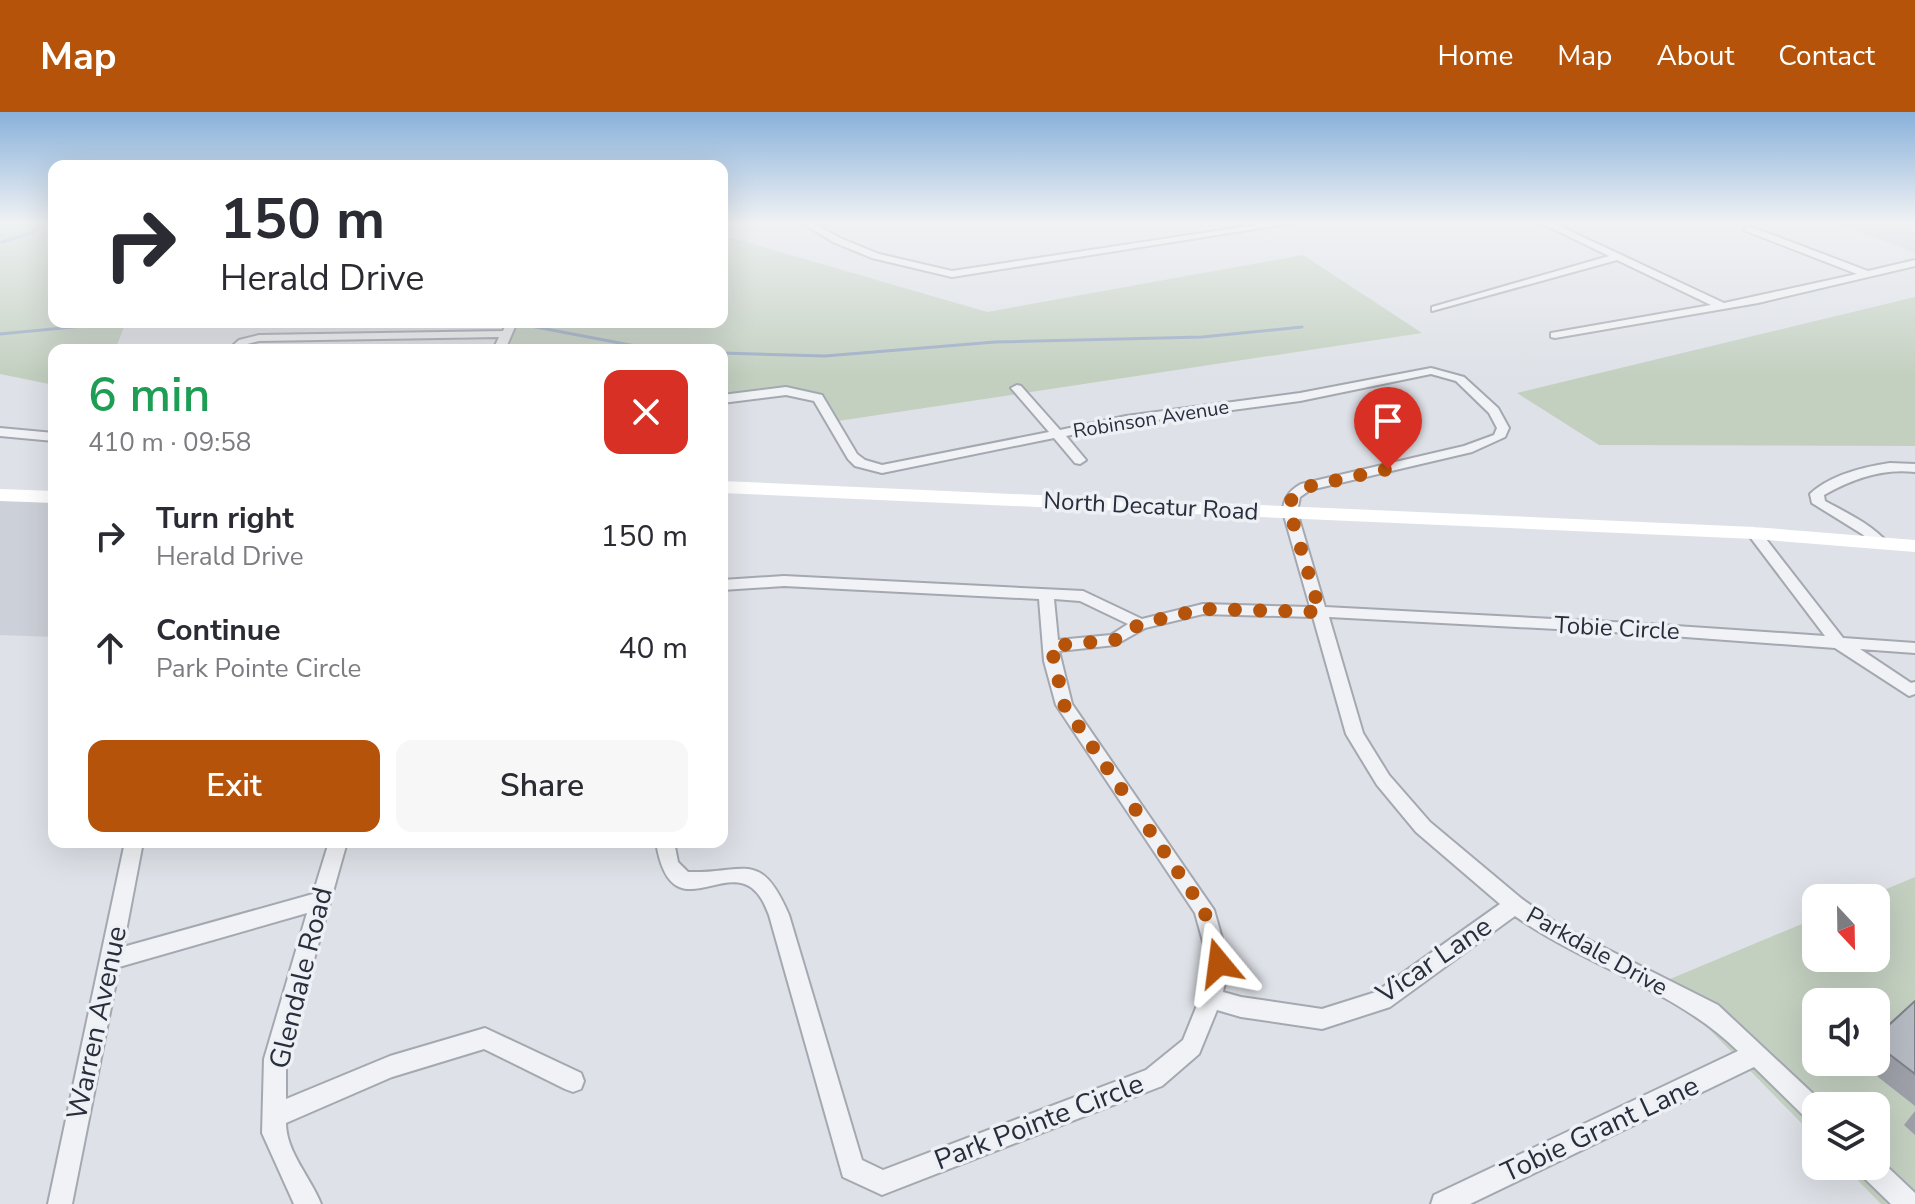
<!DOCTYPE html>
<meta charset="utf-8">
<style>
body{margin:0;font-family:"Nunito Sans",sans-serif;background:#f7f7f7;color:#2b2b33;height:100vh;display:flex;flex-direction:column;font-size:30px;white-space:nowrap}
*{box-sizing:border-box;margin:0}
p{font-size:26px;color:#7c7c81}
.icon{flex:none;width:44px;height:44px;fill:none;stroke:currentColor;stroke-width:2;stroke-linecap:round;stroke-linejoin:round}
.map{position:relative;flex:1;overflow:hidden}
.sheet{position:absolute;left:48px;top:232px;width:680px;height:504px;display:flex;flex-direction:column;background:#fff;border-radius:16px;box-shadow:0 8px 32px #0002}
.sheet>*{flex:none}
.top-card{position:absolute;left:48px;top:48px;width:680px;height:168px;border-radius:16px;box-shadow:0 8px 32px #0002;background:#fff;color:#2b2b33;overflow:hidden}
.needle{width:52px;rotate:158deg}
.controls{position:absolute;left:1802px;top:772px;display:grid;gap:16px}
.controls a{display:grid;place-items:center;width:88px;height:88px;border-radius:16px;background:#fff;box-shadow:0 8px 32px #0002;font-size:40px}
.pin{position:absolute;display:grid;place-items:center;width:68px;height:68px;color:#fff;margin:-82px -34px;border-radius:50% 50% 50% 0;rotate:-45deg;box-shadow:0 0 8px #0007}
.pin .icon{rotate:45deg}
.me{position:absolute;width:88px;margin:-44px;rotate:344deg;stroke-linejoin:round;filter:drop-shadow(0 0 6px #0008)}
.turn{display:flex;align-items:center;gap:28px;height:168px;padding:0 40px;font-size:36px}
.turn .icon{width:104px;height:104px;stroke-width:2.5}
.turn b{display:block;font-size:56px;line-height:68px}
.round{display:grid;place-items:center;flex:none;width:84px;height:84px;border-radius:16px;background:#f7f7f7}
.overview{display:flex;align-items:center;justify-content:space-between;height:136px;padding:0 40px}
h1{font-size:48px;font-weight:600;line-height:60px;color:#1e9e55}
.button{display:flex;gap:16px;margin-top:auto;padding:16px 40px}
.button a{flex:1;height:92px;border-radius:16px;background:#b45309;color:#fff;font-size:32px;font-weight:600;line-height:92px;text-align:center}
.button a+a{background:#f7f7f7;color:#2b2b33}
ul{padding:0;list-style:none}
li{display:flex;align-items:center;gap:24px;height:112px;padding:0 40px}
li div{flex:1}
li b{display:block;font-size:30px}
li em{font-style:normal}
header{display:flex;align-items:center;gap:48px;box-sizing:border-box;height:112px;padding:0 40px;background:#b45309;color:#fff}
header strong{font-size:38px}
nav{display:flex;gap:44px;margin-inline-start:auto;font-size:28px}
.map>svg:first-child{display:block}
.built{fill:#ccd0d8}
.green{fill:#c3d0c0;fill-rule:evenodd}
.lines{fill:none;stroke-linecap:round;stroke-linejoin:round}
.stream{stroke:#9bacc4;stroke-width:3}
.minor-casing{stroke:#a4a8b0;stroke-width:4}
.minor{fill:#f1f2f5;fill-rule:evenodd}
.secondary{fill:#fff;fill-rule:evenodd}
.wall{fill:#9da0a8}
.building{fill:#b6bac3;stroke:#7f8288;stroke-width:2}
.route{stroke:#b45309;stroke-width:14;stroke-dasharray:0 25.2}
.labels{text-anchor:middle;dominant-baseline:central;stroke-width:7;stroke-linejoin:round;paint-order:stroke}
.far-street-label{font-size:20px;fill:#292e3c;stroke:#edf0f4}
.street-label{font-size:24px;fill:#292e3c;stroke:#edf0f4}
.near-street-label{font-size:28px;fill:#292e3c;stroke:#edf0f4}
</style>
<header>
<strong>Map</strong>
<nav><a>Home</a><a>Map</a><a>About</a><a>Contact</a></nav>
</header>
<div class="map">
<svg width="1915" height="1092" viewBox="0 0 1915 1092">
<rect width="100%" height="100%" fill="#dee1e7"/>
<path class="built" d="M1835,110h80v31z
M0,386l54,4v135l-54,-2z"/>
<path class="green" d="M0,110h54v100h72l-11,28h-61v35l-54,-11z
M722,123l265,77 316,-57 119,78 -584,88 -29,-26 -45,-3 -42,6v-48h-225l13,-28h212z
M1915,185v149l-316,-1 -82,-52z
M1915,765v327h-34l-37,-38h32v-60h-60v32l-153,-156 153,-64v40h60v-60h-11zM1816,890h60v60h-60z"/>
<g class="lines">
<path class="stream" d="M2,130l30,-9 10,-11
M499,210h4
M520,212l126,24 35,2
M0,222l124,-12
M722,241l103,3 170,-14 207,-5 100,-10"/>
<g class="minor-casing">
<path id="minor" d="M801,110h11l28,16 39,16 73,17 323,-49h24l-347,55 -80,-19 -39,-16z
M1539,110h12l173,81 133,-29 -111,-43 -2,-2 5,-3 119,45 47,-11v6l-157,37 -203,35 -4,-1v-4l160,-28 -94,-45 -185,51v-4l177,-51z
M507,210h10l-12,28h-12l6,-13 -240,4 -12,3 -7,6h-12l11,-10 20,-5 244,-4z
M1431,256l33,9 34,31 11,20 -4,9 -33,15 -162,38 -10,7 -3,15 28,95 306,16 194,13 -78,-103 7,-4 5,1 84,108 72,5v10l-55,-4 51,34 4,-1v12l-6,2 -74,-48 -204,-15 -302,-16 34,116 26,42 41,47 92,77 37,26 159,80 106,99 1,2h-9v18l-8,-4 -54,-53 -284,137h-39l3,-9 304,-144c-62,-61 -152,-85 -223,-135l-125,91 -68,22 -81,-12 -24,-7 -18,44 -37,32 -280,109 -39,-18 -74,-262c-4,-10 -8,-20 -17,-27 -33,-24 -82,41 -96,-46h18l4,20 10,10c57,2 72,-24 101,43l73,245 21,10 263,-100 37,-30 17,-42 9,-35 -14,-50 -139,-208 -12,-44 -5,-62 -255,-13 -62,4v-10l62,-4 299,15 59,28 61,-15 107,3 -27,-95c0,-14 7,-22 18,-28l163,-38 30,-11 3,-7 -8,-15 -33,-32 -25,-7 -131,27 -174,23 -60,12 20,24 -6,4 -5,-1 -21,-25 -172,35 -27,-7 -7,-7 -34,-58 -28,-6 -64,8v-8l64,-8 36,8 35,59 8,6 17,5 167,-33 -38,-44 6,-3 4,1 39,44 66,-14 174,-23zM1054,487l26,2 48,23 -17,11 -53,5zM1203,502l110,3 33,117 31,51 39,47 84,72 -124,88 -54,17 -81,-12 -18,-5 6,-29 -15,-53 -142,-206 -13,-53 56,-6 30,-17z
M0,316l54,5v8l-54,-5z
M1890,351l25,1v8c-33,-4 -63,7 -91,23l1,6c22,12 46,23 63,42l-2,3h-10l-14,-12 -50,-31 -2,-9c20,-19 53,-27 80,-31z
M125,730h18l-20,105 190,-53 16,-52h18l-61,217v40l104,-43 95,-28 96,45 3,8 -3,8 -8,3 -8,-3 -81,-40 -92,28 -106,46c0,29 25,55 35,81h-27l-32,-71 2,-74 43,-146 -188,54 -47,237h-24z
M1876,1044l39,37v11h-24l-30,-29 -3,-9h18z"/>
</g>
<use href="#minor" class="minor"/>
<path class="secondary" d="M722,369l1032,46 161,13v12l-161,-13 -1032,-46z
M0,377l54,2v12l-54,-2z"/>
</g>
<path class="wall" d="M1915,888v106l-56,-44h17v-27z
M1915,999v24l-11,-10z"/>
<path class="building" d="M1915,889v73l-39,-30v-7z"/>
<linearGradient id="sky" x2="0" y2="1"><stop stop-color="#89b1da"/><stop offset="0.42" stop-color="#f0f2f4"/><stop offset="1" stop-color="#f0f2f4" stop-opacity="0"/></linearGradient>
<rect width="1915" height="263" fill="url(#sky)"/>
<g class="lines">
<path class="route" d="M1219,851l-15,-53 -140,-205 -13,-59 64,-6 25,-16 63,-15 117,3 -30,-100c-2,-12 5,-20 16,-25l82,-18"/>
</g>
<g class="labels">
<g class="far-street-label">
<text transform="translate(1151 307) rotate(-9)">Robinson Avenue</text>
</g>
<g class="street-label">
<text transform="translate(1151 394) rotate(3)">North Decatur Road</text>
<text transform="translate(1617 516) rotate(3)">Tobie Circle</text>
<text transform="translate(1597 839) rotate(29)">Parkdale Drive</text>
</g>
<g class="near-street-label">
<text transform="translate(1434 848) rotate(-34)">Vicar Lane</text>
<text transform="translate(301 866) rotate(-76)">Glendale Road</text>
<text transform="translate(97 911) rotate(-78)">Warren Avenue</text>
<text transform="translate(1039 1010) rotate(-21)">Park Pointe Circle</text>
<text transform="translate(1600 1017) rotate(-25)">Tobie Grant Lane</text>
</g>
</g>
</svg>
<div class="controls">
<a><svg class="needle" viewBox="-14 -14 28 28"><path d="M0-13l5 13h-10z" fill="#e53935"/><path d="M0 13l5-13h-10z" fill="#7c7c81"/></svg></a>
<a><svg class="icon" aria-label="sound" viewBox="0 0 24 24"><path d="M4 9h4l5-4v14l-5-4H4zM17 9q2 3 0 6"/></svg></a>
<a><svg class="icon" aria-label="layers" viewBox="0 0 24 24"><path d="M12 4l9 5-9 5-9-5zM3 14l9 5 9-5"/></svg></a>
</div>
<div class="pin" style="left:1388px;top:357px;background:#d93025"><svg class="icon" aria-label="arrive" viewBox="0 0 24 24"><path d="M6 21V4h12l-3 4 3 4H6"/></svg></div>
<svg class="me" style="left:1219px;top:851px" viewBox="-20 -20 40 40"><path d="M0-17L14 15 0 8-14 15z" fill="#b45309" stroke="#fff" stroke-width="4"/></svg>
<div class="top-card">
<div class="turn"><svg class="icon" aria-label="right" viewBox="0 0 24 24"><path d="M7 20v-9h11M14 6l5 5-5 5"/></svg><div><b>150 m</b>Herald Drive</div></div>
</div>
<section class="sheet">
<div class="overview"><div><h1>6 min</h1><p>410 m · 09:58</p></div><a class="round" style="background:#d93025;color:#fff"><svg class="icon" aria-label="close" viewBox="0 0 24 24"><path d="M6 6l12 12M18 6L6 18"/></svg></a></div>
<ul>
<li><svg class="icon" aria-label="right" viewBox="0 0 24 24"><path d="M7 20v-9h11M14 6l5 5-5 5"/></svg><div><b>Turn right</b><p>Herald Drive</p></div><em>150 m</em></li>
<li><svg class="icon" aria-label="ahead" viewBox="0 0 24 24"><path d="M12 20V5M6 11l6-6 6 6"/></svg><div><b>Continue</b><p>Park Pointe Circle</p></div><em>40 m</em></li>
</ul>
<div class="button"><a>Exit</a><a>Share</a></div>
</section>
</div>
